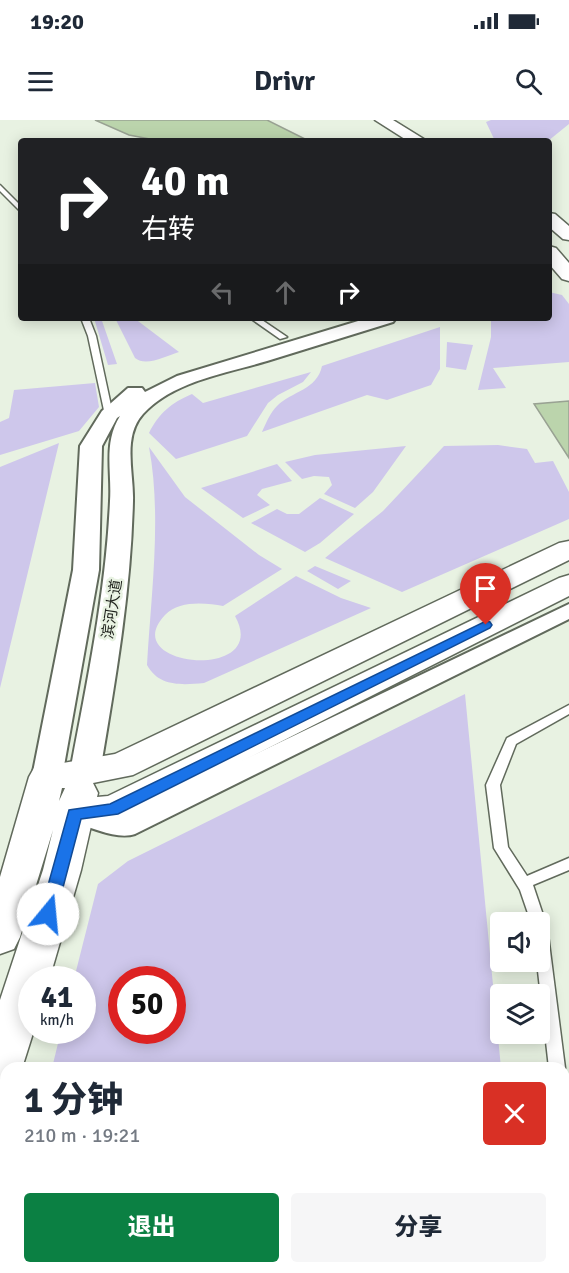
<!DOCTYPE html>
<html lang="zh">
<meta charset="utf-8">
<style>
body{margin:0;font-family:Signika,"Noto Sans SC",sans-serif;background:#f6f6f7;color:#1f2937;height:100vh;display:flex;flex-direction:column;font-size:22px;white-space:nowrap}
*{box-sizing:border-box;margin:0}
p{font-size:20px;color:#747a83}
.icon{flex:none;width:33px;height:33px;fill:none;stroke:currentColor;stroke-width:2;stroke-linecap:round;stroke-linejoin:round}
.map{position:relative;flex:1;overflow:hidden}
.drawer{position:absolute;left:0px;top:942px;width:570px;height:212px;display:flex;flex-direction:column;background:#fff;border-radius:18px 18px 0 0;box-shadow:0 3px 15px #0003}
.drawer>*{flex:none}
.top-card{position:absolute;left:18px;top:18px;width:534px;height:183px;border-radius:6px;box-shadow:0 3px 15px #0003;background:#202124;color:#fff;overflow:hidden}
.tools{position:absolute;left:490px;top:792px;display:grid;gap:12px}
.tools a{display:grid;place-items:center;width:60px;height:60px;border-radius:6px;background:#fff;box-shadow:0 3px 15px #0003;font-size:30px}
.speed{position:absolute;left:18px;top:846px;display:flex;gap:12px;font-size:30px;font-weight:700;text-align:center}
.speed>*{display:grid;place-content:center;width:78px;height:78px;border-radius:50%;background:#fff;box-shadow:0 3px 15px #0003;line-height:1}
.speed small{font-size:15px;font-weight:400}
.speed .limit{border:9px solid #d22;background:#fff;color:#111}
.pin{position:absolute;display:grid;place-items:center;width:51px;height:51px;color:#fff;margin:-62px -26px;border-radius:50% 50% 50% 0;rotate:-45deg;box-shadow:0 0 6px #0007}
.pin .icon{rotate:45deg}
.me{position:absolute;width:66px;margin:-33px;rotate:17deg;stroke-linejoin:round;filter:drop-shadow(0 0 4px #0008)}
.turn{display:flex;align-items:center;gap:21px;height:126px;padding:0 24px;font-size:27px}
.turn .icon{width:78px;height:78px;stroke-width:2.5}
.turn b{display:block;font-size:42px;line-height:51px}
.lanes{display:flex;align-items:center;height:57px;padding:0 24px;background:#0003;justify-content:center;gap:30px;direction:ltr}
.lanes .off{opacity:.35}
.round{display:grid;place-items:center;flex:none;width:63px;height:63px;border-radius:6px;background:#f6f6f7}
.overview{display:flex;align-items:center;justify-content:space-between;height:102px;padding:0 24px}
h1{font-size:36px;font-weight:800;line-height:45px}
.cta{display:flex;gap:12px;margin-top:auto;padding:12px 24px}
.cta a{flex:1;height:69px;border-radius:6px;background:#0b8043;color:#fff;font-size:24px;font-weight:800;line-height:69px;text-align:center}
.cta a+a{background:#f6f6f7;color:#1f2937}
.status{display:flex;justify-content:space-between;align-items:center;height:42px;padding:0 30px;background:#fff;direction:ltr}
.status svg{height:16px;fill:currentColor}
header{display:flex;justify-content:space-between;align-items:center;height:78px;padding:0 24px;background:#fff;font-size:27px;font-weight:800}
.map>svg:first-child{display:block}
.green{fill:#cec7eb;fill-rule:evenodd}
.building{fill:#bbd4ac;stroke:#99a293;stroke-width:1.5}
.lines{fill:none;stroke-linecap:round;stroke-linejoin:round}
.service-casing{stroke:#616a5c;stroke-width:3}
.minor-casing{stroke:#616a5c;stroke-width:4}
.tertiary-casing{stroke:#616a5c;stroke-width:4}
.secondary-casing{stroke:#616a5c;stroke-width:3}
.primary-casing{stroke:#616a5c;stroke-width:3}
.service{fill:#fff;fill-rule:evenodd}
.minor{fill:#fff;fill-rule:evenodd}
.tertiary{fill:#fff;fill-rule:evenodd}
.secondary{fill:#fff;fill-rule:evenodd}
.primary{fill:#fff;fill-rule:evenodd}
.route{fill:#1a73e8;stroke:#114b97;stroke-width:1.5}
.labels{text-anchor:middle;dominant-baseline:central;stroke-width:5;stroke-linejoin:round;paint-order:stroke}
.street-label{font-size:15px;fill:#1e211c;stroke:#e8f2e2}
</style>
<div class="status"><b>19:20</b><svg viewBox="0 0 49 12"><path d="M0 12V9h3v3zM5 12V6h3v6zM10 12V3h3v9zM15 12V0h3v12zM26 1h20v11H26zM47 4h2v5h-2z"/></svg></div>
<header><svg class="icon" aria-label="menu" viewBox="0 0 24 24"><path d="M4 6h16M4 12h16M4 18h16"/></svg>Drivr<svg class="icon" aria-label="search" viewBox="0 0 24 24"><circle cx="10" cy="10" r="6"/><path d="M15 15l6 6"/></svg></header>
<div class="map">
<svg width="569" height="1153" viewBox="0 0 569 1153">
<rect width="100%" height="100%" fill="#e8f2e2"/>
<path class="green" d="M491,0h78v4l-21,17h-53l-9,-19z
M549,172l13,3 7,9v58l-76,6 13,20 -28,2 13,-53v-19h58z
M94,198h7l16,46 -9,1z
M115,198h19l45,34c-13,4 -33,15 -44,6z
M440,207v42l-9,16 -44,15 -20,-5 -105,37c4,-9 8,-19 15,-26 15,-15 40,-16 45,-40z
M447,222l26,3 -7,25 -20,-3z
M311,252l-8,10 -25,13 -10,8 -21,33 -71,23 -27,-26c10,-20 22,-30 43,-39l11,9z
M95,263l4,24 -20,24 -79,24v-33l9,-4 5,-28z
M59,323l-59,245v-221z
M498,325l29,4 8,14 18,-2 16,31v27l-167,73 -77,-34 58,-47 61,-65z
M406,326l-33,46 -18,16 -31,-14 8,-9 -3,-8 -15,-1 -12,3 -17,-17 30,-7z
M149,327l36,50 74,58 23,14 -59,37c-17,-3 -44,-6 -58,9 -50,53 107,67 70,1l61,-40 45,22 30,10 -167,75c-22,2 -45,4 -57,-18 4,-70 15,-149 2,-218z
M277,344l15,17 -30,8 -5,6 13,10 -27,13 -42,-30z
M320,378l34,16 -34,29 -15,9 -54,-29 26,-14 10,5h12z
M315,446l36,15 -13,8 -31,-18z
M465,574l36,374h-449l9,-37 21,-1v-50l-8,-1 24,-95 30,-23zM122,860h50v50h-50z
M6,1133v15h515v5h-520z"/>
<path class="building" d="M95,0h172l42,21h-149l-31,-6z
M569,281v57l-35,-54z"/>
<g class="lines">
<g class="service-casing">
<path id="service" d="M0,65l21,21v6l-21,-21z
M81,198h8l7,18 17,79 -1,2 -7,-2 -17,-79z
M250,198h9l28,19 -7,2z
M569,585v9l-53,30 -16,41 8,62 19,29 42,-18v12l-36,15 14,42 18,141 -1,3v-3h-15l-12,-106h3v-40h-9l-11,-32 -26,-42 -8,-63 21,-47z
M564,1000l5,2v60l-5,-2z"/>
</g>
<g class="minor-casing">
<path id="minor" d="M569,484v15l-434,215c-17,6 -42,-6 -59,-11l-4,-7 4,-7 9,-3 39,11z"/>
</g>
<g class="tertiary-casing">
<path id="tertiary" d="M368,198h28l-3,4c-42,13 -84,26 -126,39 -40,12 -94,20 -124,53 -21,23 -9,59 -10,87 -2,91 -18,181 -33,271l-4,8 -11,3 -11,-3 -4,-8c17,-90 36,-180 40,-271 2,-30 -7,-58 10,-85l-3,2 -15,28 -3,124 -37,207 -4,8 -11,3 -11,-3 -4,-8 41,-207 7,-124 22,-35 26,-23h14l3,4 32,-16z"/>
</g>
<g class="secondary-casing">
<path id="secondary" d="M569,421v19l-436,215 -40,8 5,10 -1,4 11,-1 451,-218 10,-3v21l-443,224 -13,4 -22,2 -10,44 -32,110h-17v50h2l-12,38h-16v19l-6,2v-89l43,-130 10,-40 -33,107 -6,12 -14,5v-77l29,-100 5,-9 81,-14 444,-211zM62,668h3l-6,13z"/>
</g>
<g class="primary-casing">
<path id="primary" d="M375,0h18l34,21h-19z
M549,93l6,1 14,12v14l-6,-1 -14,-12z
M549,126l7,2 13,15v18l-7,-2 -13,-15z"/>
</g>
<use href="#service" class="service"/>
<use href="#minor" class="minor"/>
<use href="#tertiary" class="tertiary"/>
<use href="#secondary" class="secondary"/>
<use href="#primary" class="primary"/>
</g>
<path class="route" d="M486,501l4,1 2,3 -2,3 -372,186 -37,5 -25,95 -2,5 -6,2 -6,-2 -2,-5 29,-104 41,-6z"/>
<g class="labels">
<g class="street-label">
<text transform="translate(112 489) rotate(-81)">滨河大道</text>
</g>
</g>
</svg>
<div class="tools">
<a><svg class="icon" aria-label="sound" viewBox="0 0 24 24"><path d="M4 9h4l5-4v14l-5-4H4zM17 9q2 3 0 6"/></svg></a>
<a><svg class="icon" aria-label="layers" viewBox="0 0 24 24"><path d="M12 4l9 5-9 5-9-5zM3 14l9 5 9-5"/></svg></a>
</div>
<div class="speed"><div>41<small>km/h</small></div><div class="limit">50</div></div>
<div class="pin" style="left:486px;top:505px;background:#d93025"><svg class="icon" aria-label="arrive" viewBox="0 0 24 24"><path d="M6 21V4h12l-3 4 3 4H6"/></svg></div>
<svg class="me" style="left:48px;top:794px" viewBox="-20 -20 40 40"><circle r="19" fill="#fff"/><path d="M0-13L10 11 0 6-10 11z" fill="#1a73e8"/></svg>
<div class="top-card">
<div class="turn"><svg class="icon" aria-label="right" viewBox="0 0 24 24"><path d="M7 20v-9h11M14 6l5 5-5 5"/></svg><div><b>40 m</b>右转</div></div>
<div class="lanes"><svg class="icon off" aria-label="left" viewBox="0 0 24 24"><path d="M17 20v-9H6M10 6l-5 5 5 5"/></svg><svg class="icon off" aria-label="ahead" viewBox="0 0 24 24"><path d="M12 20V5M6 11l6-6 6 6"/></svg><svg class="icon" aria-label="right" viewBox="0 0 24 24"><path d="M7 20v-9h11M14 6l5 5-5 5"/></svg></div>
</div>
<section class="drawer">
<div class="overview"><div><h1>1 分钟</h1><p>210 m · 19:21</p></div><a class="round" style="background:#d93025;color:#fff"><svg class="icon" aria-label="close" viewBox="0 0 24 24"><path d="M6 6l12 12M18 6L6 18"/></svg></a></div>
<div class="cta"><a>退出</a><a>分享</a></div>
</section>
</div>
